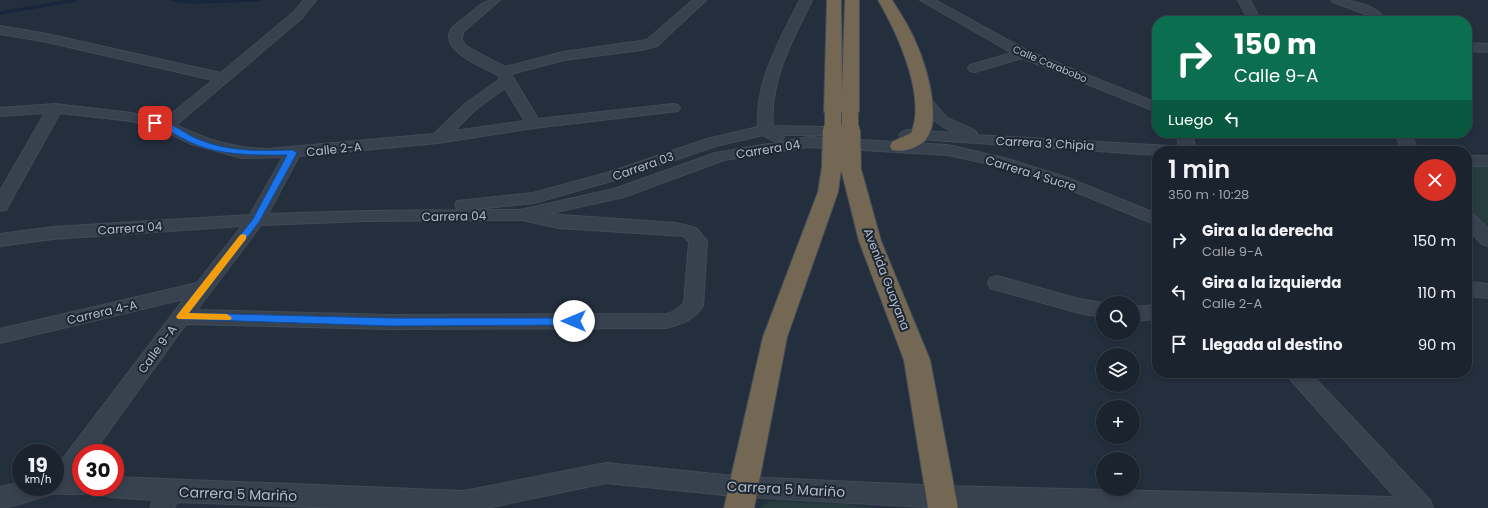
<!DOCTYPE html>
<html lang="es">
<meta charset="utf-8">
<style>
body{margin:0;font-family:Poppins,sans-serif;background:#242b36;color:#f1f3f6;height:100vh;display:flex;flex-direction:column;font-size:15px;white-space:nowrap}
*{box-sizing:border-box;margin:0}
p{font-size:13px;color:#a0a4aa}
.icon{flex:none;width:22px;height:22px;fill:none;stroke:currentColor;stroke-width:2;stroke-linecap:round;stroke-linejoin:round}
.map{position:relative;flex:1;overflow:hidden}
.panel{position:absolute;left:1152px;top:146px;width:320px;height:232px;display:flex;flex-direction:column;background:#1b232e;border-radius:16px;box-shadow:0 2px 6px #0003,0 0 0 1px #39404a}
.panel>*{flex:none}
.top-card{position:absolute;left:1152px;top:16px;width:320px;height:122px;border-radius:16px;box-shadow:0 2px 6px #0003,0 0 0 1px #39404a;background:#0b6e4f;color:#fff;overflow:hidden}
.buttons{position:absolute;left:1096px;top:296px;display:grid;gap:8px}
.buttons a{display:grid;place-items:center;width:44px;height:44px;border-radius:50%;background:#1b232e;box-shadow:0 2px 6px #0003,0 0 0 1px #39404a;font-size:20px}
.speed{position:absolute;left:12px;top:444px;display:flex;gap:8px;font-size:20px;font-weight:700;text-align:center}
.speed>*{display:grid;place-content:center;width:52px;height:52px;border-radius:50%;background:#1b232e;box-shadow:0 2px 6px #0003,0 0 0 1px #39404a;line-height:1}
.speed small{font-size:10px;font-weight:400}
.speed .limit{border:6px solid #d22;background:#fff;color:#111}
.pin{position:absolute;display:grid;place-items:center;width:34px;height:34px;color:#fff;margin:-17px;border-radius:8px;box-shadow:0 2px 6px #0006}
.me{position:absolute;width:44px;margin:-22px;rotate:270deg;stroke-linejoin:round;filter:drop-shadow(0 0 3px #0008)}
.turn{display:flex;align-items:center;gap:14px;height:84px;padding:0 16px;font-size:18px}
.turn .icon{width:52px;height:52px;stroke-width:2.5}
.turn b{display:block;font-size:28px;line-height:34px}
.then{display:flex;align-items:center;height:38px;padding:0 16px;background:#0003;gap:8px;font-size:15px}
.round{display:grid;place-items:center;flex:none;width:42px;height:42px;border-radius:21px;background:#242b36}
.overview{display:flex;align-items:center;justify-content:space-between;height:68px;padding:0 16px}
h1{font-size:24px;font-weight:600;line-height:30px}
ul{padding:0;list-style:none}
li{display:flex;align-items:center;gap:12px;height:52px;padding:0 16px}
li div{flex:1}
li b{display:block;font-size:15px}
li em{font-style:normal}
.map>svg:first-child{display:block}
.green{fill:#263c3f}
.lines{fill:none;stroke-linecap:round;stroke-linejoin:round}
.stream{stroke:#17263c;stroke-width:3.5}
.minor-casing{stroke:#414a57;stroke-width:2}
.highway-casing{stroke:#434c59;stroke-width:2}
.minor{fill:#38414e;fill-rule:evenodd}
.highway{fill:#746855;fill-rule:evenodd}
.highway-bridge-far1-casing{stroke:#434c59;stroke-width:18;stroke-linecap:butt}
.highway-bridge-casing{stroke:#434c59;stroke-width:22;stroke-linecap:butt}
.highway-bridge-far1{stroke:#746855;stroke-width:16}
.highway-bridge{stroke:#746855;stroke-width:20}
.route{fill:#1a73e8;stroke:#114b97}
.slow{fill:#f59e0b}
.labels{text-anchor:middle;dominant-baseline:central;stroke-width:4;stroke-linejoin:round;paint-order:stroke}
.far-street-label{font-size:10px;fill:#b4bcc9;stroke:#1d2633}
.street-label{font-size:12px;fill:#b4bcc9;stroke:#1d2633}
.near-street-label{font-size:14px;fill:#b4bcc9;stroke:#1d2633}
</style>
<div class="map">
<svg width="1488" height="508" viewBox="0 0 1488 508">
<rect width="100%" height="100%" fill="#242f3e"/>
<path class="green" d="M1467,164h21v71l-21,-23z
M769,501l74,3 36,4h-119z"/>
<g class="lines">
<path class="stream" d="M173,0l19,2 67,-2
M0,13l76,-13"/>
<g class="minor-casing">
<path id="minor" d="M304,0h12l-14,18 -126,107c30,15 57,23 91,24l167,-15 31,-30 35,-25 -2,-4c-15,-8 -63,-26 -45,-48 4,-4 10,-8 15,-12 13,-10 14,-15 32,-15l-36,31c-3,7 -3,10 3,16l38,20 58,-15 84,-12 46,-40h13l-49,46 -16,4 -77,10 -53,14 27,45 135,-15 5,1 2,3 -2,3 -144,17 -96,15 -139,13 -31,58 98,-3 96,-1 -5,-1 -2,-4 2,-4 76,-8 77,-21 97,-33 51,-12c-3,-46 22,-87 42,-127h12c-19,39 -43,81 -39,126l52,1 5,2 3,3 -3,3h-48l2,2 -3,3 -5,2 -13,-7 -47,11 -94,32 -88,25 -68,7h54l94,-21 101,-36 94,-16 139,8 60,14 60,19 89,36v11l-101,-41 -58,-18 -50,-11 -139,-8 -85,13 -100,37 -77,17 129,9 20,5 11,13 -4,65c-9,14 -22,18 -37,22l-276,1 -204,-5 -93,129h-12v17l-3,4 3,1v12h11l-3,5c-12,5 -25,0 -37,2 -17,4 -34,13 -52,14v-21l21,-5v5h34v-18l129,-170 -184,44v-14l197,-46 45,-57 -189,13 -53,7v-12l53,-7 197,-12 33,-58 -41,1 -51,-14 -30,-15 -30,-8 -71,-8 -52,93 -2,4 -6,1v-20l45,-78 -45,3v-8l55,-4 77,9 31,8 50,-41 -166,-38 -47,-8v-8l47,8 174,39 73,-61zM505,88l20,33 -71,10 21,-21zM522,220l37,8 125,8 5,6 -5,61 -11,9 -7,2 -276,1 -193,-5 64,-85 105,-4z
M920,0h15l93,51 129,52v9l-135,-54 -47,14 -5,-1 -2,-3 2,-3 42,-12z
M1238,0h12l11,21h-12z
M1331,0c20,0 44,3 56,21h-13l-6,-6 -35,-13z
M1467,43l21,1v8l-21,-1z
M923,95l5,1 19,22 27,12 3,3 -2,2 195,11 5,2 3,3h-21v4l-255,-17 -3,-3 3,-3 5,-2 49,3c-18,-7 -29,-18 -40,-34l2,-3z
M1176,133h16l4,18h-16z
M1395,133h16l7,18h-16z
M1467,156h21v10h-21z
M1467,213l6,1 15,15v17l-6,-2 -15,-16z
M997,276l82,23 24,4v14l-24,-4 -89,-25 -2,-5 2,-5z
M1467,282l21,2v14l-21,-2z
M1157,305v14l-24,2v-14z
M1287,373h23l120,127 3,8h-490l-199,-11 -138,-14 -119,25h-148l-162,-6 -3,6h-24l3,-8 -43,-3 -8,-3 -4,-7h17v-10l349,14 142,-28 138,14 199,9 452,11 -105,-118z"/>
</g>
<g class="highway-casing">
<path id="highway" d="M827,0h14l1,93 3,-93h14v112l-3,4 -6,1 -6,-1 -2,-3 -3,3 -6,1 -6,-1 -3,-4z
M878,0h14c9,14 18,28 24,43 10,22 31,88 3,102 -8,5 -18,7 -27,5l-2,-4 2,-4 19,-9c16,-36 -14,-101 -33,-133z
M832,161l7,2 2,6 3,-4 7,-2 7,2 3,4 20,72 49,119 28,148h-30l-24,-148 -45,-119 -18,-72 -3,23 -51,145 -33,171h-30l39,-171 55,-145 4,-25 3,-4z"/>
</g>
<use href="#minor" class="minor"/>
<use href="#highway" class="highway"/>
<g class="highway-bridge-far1-casing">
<path id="highway-bridge-far1" d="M850,112v19
M833,131v-19"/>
</g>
<g class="highway-bridge-casing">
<path id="highway-bridge" d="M850,130l1,39
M832,167l1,-37"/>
</g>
<use href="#highway-bridge-far1" class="highway-bridge-far1"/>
<use href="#highway-bridge" class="highway-bridge"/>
</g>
<path class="route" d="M152,121c16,-3 32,13 46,18 30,13 63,12 95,11l4,3 -38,69 -70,91 201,5h184l5,3 -5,4 -184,1 -212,-7 -2,-2 2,-3 75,-95 34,-64c-31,0 -66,1 -95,-12 -14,-6 -25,-15 -40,-19z"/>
<path class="slow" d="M243,234l3,1v4l-57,74 38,1 5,4 -2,2 -52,-1 -2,-2 2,-3 62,-79z"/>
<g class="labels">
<g class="far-street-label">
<text transform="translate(1050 64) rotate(23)">Calle Carabobo</text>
</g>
<g class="street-label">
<text transform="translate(1045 143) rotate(3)">Carrera 3 Chipia</text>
<text transform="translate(334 149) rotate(-6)">Calle 2-A</text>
<text transform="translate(768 149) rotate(-9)">Carrera 04</text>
<text transform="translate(643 166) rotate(-19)">Carrera 03</text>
<text transform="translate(1031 173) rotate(17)">Carrera 4 Sucre</text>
<text transform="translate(454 216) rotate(-1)">Carrera 04</text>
<text transform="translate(130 228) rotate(-4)">Carrera 04</text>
<text transform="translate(887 279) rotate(69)">Avenida Guayana</text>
<text transform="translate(102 312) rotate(-13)">Carrera 4-A</text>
<text transform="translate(157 349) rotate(-54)">Calle 9-A</text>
</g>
<g class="near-street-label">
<text transform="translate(786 489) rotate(3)">Carrera 5 Mariño</text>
<text transform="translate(238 494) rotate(2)">Carrera 5 Mariño</text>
</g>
</g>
</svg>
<div class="buttons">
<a><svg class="icon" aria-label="search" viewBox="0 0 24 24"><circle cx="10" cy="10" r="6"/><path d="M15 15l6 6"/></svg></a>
<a><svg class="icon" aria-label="layers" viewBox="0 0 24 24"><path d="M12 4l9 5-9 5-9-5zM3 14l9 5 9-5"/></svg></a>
<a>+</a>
<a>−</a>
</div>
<div class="speed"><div>19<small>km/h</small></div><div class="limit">30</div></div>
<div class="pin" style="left:155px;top:123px;background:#d93025"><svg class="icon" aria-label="arrive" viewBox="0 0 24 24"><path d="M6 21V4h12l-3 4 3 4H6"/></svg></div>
<svg class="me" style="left:574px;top:321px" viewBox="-20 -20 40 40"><circle r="19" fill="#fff"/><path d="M0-13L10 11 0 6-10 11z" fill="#1a73e8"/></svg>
<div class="top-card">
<div class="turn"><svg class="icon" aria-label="right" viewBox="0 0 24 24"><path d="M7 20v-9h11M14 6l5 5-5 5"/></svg><div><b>150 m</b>Calle 9-A</div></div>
<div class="then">Luego<svg class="icon" aria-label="left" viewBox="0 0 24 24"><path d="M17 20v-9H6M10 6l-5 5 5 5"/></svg></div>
</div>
<section class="panel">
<div class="overview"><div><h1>1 min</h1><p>350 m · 10:28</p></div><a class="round" style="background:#d93025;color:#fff"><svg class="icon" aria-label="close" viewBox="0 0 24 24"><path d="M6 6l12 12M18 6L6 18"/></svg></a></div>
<ul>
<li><svg class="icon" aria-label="right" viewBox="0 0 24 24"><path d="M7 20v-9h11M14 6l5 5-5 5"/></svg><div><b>Gira a la derecha</b><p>Calle 9-A</p></div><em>150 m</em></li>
<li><svg class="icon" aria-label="left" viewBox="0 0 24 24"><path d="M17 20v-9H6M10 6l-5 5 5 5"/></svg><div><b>Gira a la izquierda</b><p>Calle 2-A</p></div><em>110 m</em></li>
<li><svg class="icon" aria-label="arrive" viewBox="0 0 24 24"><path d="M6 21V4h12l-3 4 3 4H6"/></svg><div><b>Llegada al destino</b></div><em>90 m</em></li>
</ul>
</section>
</div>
